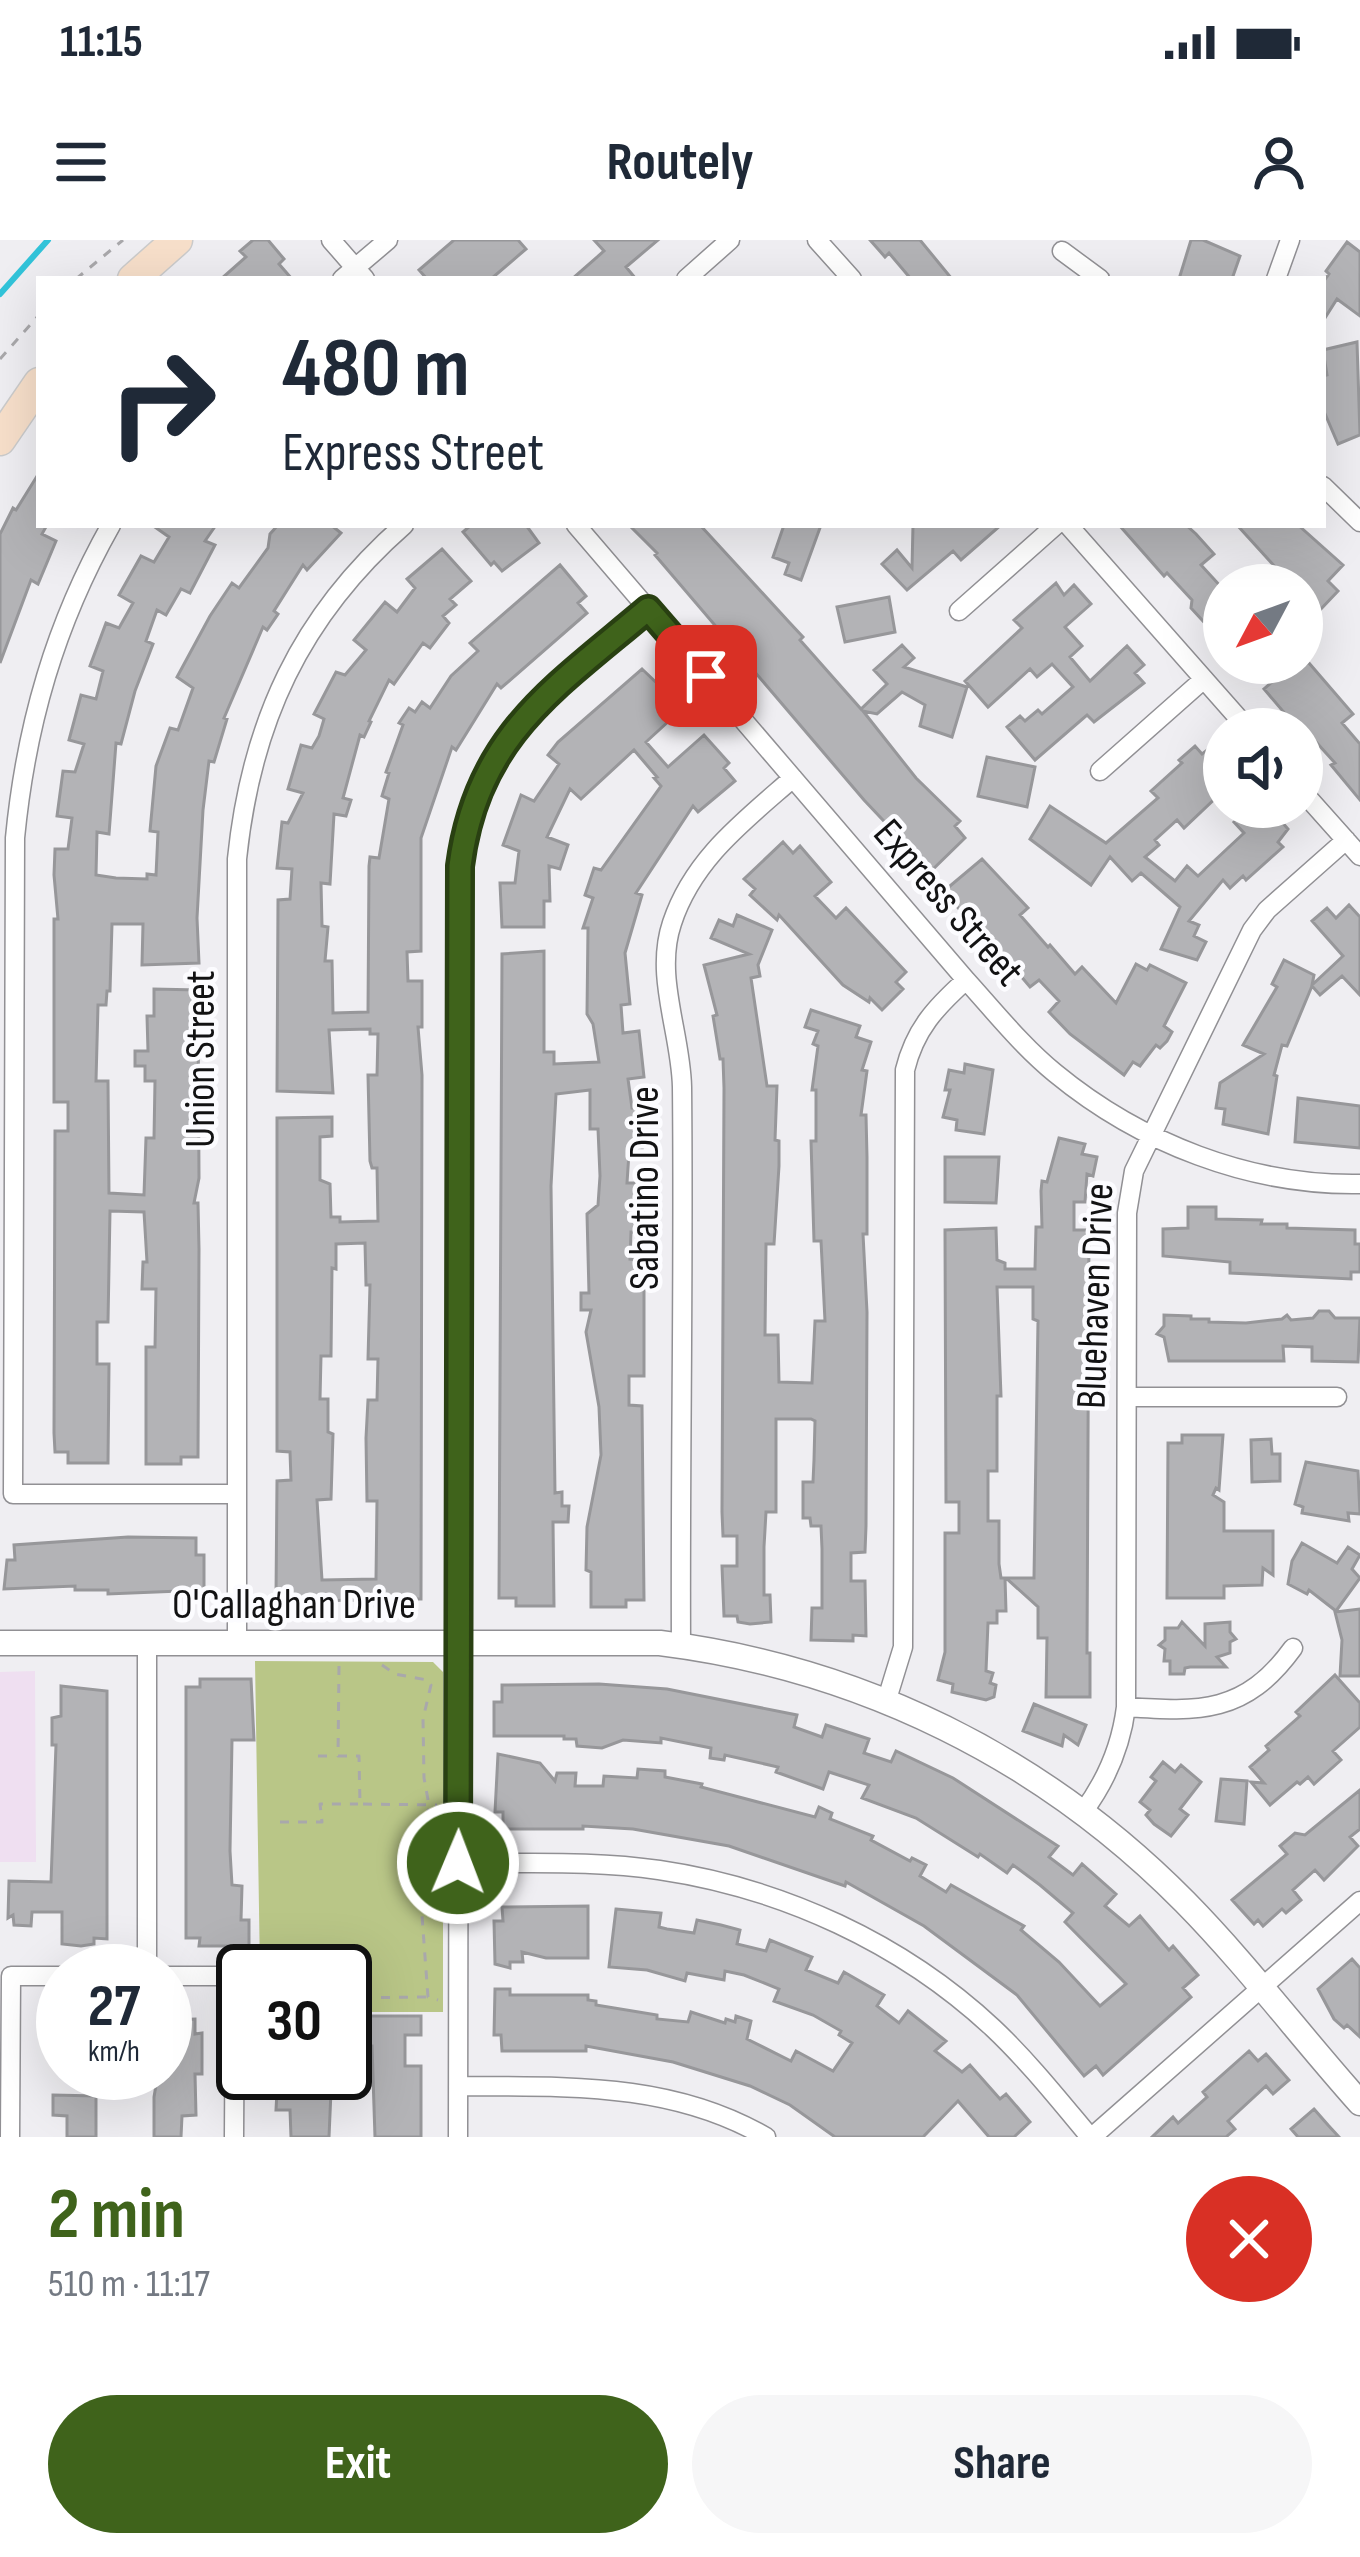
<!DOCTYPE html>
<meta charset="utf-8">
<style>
body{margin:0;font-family:"Sofia Sans Condensed",sans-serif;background:#f6f6f7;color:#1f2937;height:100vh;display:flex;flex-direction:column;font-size:45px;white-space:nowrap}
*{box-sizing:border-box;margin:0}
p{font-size:39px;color:#747a83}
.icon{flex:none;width:66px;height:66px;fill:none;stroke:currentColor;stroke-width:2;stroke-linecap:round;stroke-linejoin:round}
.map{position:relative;height:1897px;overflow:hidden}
.panel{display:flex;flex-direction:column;background:#fff;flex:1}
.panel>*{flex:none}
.top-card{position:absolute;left:36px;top:36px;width:1290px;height:252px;border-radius:0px;box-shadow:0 12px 48px #0002;background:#fff;color:#1f2937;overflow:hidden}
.needle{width:78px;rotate:229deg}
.buttons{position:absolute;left:1203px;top:324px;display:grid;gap:24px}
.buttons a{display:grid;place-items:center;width:120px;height:120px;border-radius:50%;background:#fff;box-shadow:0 12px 48px #0002;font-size:60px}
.speed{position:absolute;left:36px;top:1704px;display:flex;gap:24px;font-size:60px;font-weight:700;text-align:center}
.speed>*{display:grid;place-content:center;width:156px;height:156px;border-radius:50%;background:#fff;box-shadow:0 12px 48px #0002;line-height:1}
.speed small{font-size:30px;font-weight:400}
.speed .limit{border:6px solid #111;border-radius:18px;background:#fff;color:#111}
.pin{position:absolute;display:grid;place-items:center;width:102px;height:102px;color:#fff;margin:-51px;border-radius:24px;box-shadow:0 6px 18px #0006}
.me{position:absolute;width:132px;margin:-66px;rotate:1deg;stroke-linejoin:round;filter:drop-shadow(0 0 9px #0008)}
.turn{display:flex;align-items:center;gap:42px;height:252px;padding:0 48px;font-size:54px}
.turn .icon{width:156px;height:156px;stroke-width:2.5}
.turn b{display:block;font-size:84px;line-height:102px}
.round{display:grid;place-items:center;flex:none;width:126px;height:126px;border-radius:63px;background:#f6f6f7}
.summary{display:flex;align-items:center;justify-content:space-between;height:204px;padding:0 48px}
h1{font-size:72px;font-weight:700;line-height:90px;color:#3f631b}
.cta{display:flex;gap:24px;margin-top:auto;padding:24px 48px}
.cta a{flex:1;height:138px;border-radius:72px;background:#3f631b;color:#fff;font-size:48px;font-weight:700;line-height:138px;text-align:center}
.cta a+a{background:#f6f6f7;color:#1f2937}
.status{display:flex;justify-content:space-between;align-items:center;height:84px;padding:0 60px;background:#fff;direction:ltr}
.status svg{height:33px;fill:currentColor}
header{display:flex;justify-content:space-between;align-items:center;height:156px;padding:0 48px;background:#fff;font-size:54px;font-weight:700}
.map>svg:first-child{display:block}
.commercial{fill:#efdff1}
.green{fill:#b9c687}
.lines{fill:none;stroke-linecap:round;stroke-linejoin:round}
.stream{stroke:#32c3d9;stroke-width:6}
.building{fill:#b3b3b6;stroke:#97979a;stroke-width:3;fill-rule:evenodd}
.minor-casing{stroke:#919094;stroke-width:21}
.tertiary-casing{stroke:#919094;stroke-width:27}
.primary-casing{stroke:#cbcbcb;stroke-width:33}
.path{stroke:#a9a8ab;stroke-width:3;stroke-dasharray:9 9;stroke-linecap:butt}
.minor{stroke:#fff;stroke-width:18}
.tertiary{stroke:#fff;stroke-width:24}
.primary{stroke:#f7dfca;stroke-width:30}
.route-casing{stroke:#294012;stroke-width:30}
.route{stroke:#3f631b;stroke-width:21}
.labels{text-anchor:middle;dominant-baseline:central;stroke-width:9;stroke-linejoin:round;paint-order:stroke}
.street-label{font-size:42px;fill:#121213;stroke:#fcfcff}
</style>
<div class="status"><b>11:15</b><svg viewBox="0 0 49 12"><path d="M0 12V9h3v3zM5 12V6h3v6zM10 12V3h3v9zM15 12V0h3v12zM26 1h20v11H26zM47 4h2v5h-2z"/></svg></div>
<header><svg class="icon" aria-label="menu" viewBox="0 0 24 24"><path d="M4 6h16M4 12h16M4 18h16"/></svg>Routely<svg class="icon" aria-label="person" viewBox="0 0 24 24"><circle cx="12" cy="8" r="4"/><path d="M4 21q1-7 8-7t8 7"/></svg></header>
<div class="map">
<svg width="1360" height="1897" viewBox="0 0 1360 1897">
<rect width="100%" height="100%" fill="#efeef2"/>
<path class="commercial" d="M35,1431l1,191h-36v-190z"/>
<path class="green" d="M255,1421l178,1 10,10v340h-98v-41h-85z"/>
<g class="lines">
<path class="stream" d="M0,54l48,-54"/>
</g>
<path class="building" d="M253,0h15l16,19 -5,5 13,15h-71l25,-22 -6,-6z
M454,0h64l8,9 -35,30h-64l-8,-9z
M594,0h64l-32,27 10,12h-64l32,-28z
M870,0h50l32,39h-41l-22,-26 -4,4z
M1191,0h12l37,16 -8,23h-53z
M1347,2l13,10v64l-23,-17 -14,22v-39l6,-8 -3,-3z
M1357,102l3,93 -22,9 -15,-35v-33l4,-1 -4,-25z
M39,233v52h8l-5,9 14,7 -18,43 -7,-4 -31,83v-129l13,-26 3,2z
M152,285h64l-11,16 10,4 -25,48 -9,-4 -15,26 -9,-5 -11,31 7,3 -18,47 -14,53 -5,-1 -7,91 -12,-2 -1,43 20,3 31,1v-5l9,1 2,-43 -8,-1 6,-65 14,-38 8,2 15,-42 -16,-11 33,-61 22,-33 7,5 29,-40 2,-14 8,-9h53l10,8 -34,37 -4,-5 -29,46 4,3 -11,16 -4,-3 -39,91 3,1 -13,43 -5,-1 -6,49 -6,108 2,45 -57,2 1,-41h-31l-2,67h-3l-1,14h-8l-2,76h12l1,112 35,2 2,-57h8l1,-57h-10v-15h-10v-15h13l-1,-35h7v-27l44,1 1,188 -5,25h4l1,46 -1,208h-17v7h-35v-117h9l1,-58h-14l1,-27h4l-3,-50 -34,-1 -2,111h-11v42h12l-1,99h-40v-11h-13l-1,-19 1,-302h13v-29h-14v-183h4l-4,-44 1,-26h13l4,-31 -15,-2 6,-45 12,1 9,-28 -15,-4 12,-45 15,4 7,-28 -13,-5 16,-43 13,5 14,-25 -14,-8 9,-16 13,-23 13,6 15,-25z
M471,285h55l13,18 -37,28 -8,-9 -3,3 -28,-33z
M629,285h71l89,97 14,15 -3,3 61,69 26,-25 -13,-14 28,-25 12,13 -10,9 63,20 -15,50 -32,-11 5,-21 -23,-13 -25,22 -14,-3 53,67 44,43 -5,5 10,12 -34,33 -67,-71 -209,-245 2,-2z
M784,285h37l-20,55 -16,-6 4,-11 -16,-6z
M913,285h88l-40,35 -8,-9 -46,39 -25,-26 15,-14 15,18z
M1119,285h67l10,9 18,20 -13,11 23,25v54l-33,-36 1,-8 -25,-27 -3,3z
M1237,285h61l45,40 -15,16 10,10 -17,18 -19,-17v-7h-7l-18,-16z
M442,309l29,32 -21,18 6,6 -13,11 6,7 -19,25 -7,-5 -29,41 -5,-4 -20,41 2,1 -7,15 -4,-2 -17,63 8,2 -5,16 -12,-2 -4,70 -9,-1 1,43 6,1 -3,34h7l1,52 35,-1 1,-146 1,-9 9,1 10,-59 -7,-3 7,-23 -3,-1 17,-47 -4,-2 10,-15 6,4 7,-10 8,6 21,-32 27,-25 -8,-8 90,-78 26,31 -8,7 9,10 -86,75 -4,-4 -41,66 -4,-3 -31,91v113l-14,1 1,29h14v46h-4l4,48 -1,524h-17v7h-35v-6l-83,1v-5h-10l1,-115 14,-1 -1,-28 -13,-1v-333l55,-1v19l-12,1v43l10,4 1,33h9v5l38,-1 -1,-53h-5l-2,-7 -2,-86h9l1,-41h-8v-5l-41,1 4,63 -56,-2 1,-191 12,-1 2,-30 -15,-1 5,-46 6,1 15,-30 -15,-4 13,-44 11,3 7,-12 5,-17 -10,-5 22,-42 9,3 21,-25 -12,-10 31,-38 12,10 18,-24 -8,-9zM365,1003l1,42h4l-2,74h10l-1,41h-9l-2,38 1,63h10l-1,78 -54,1 -5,-80 14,-1 2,-65 -5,-2v-33h-8l1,-43h10l1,-88 4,1v-25z
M1056,343l8,12 10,-10 17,19 -26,23 17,19 -12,11 20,24 37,-35 17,19 -9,8 9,10 -50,39 -7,-7 -52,45 -28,-33 13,-11 5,5 13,-11 4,4 31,-27 -21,-23 -15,13 -7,-8 -42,38 -23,-26 57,-53 -8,-8z
M889,357l6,35 -50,10 -8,-35z
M1257,423h52l44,51 -11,9 18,21v56l-29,-35 4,-2 -27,-30 -4,3 -40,-47 9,-8z
M642,429l41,39 -37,34 22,25 36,-32 25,28 -5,5 11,13 -37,31 -5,-6 -57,87 6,2 -17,58 5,51 -9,1 2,28 16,-2 5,46 -16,2 4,29h12l-2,46 -13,-1 -2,30h16l1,49h-13l-1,27 14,1v116h-15v29l13,1 2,194h-18v7h-35v-35l-5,-2 1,-43 14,-72 -2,-48 -13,-75 5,-22h-10v-17h8l-2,-79 11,-9 2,-29 -2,-47h-8v-39l-34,4 -5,92 4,307 7,-1v14h7l-1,16h-15l1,84h-38v-8h-17l3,-644 42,-3v101h10v12l45,-2 -6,-38 -6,-10 1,-86h-5l10,-30 -8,-3 9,-27 7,2 60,-84 -7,-8 3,-1 -23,-27 -53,49 -11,-10 -23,48 21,8 -8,24 -11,-3 1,35h-6v26h-42l-2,-44h15l4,-32 -16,-6 18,-50 13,6 25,-37 -11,-9 10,-13z
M1214,505l10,11v34l-40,38 -7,-8 -22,20 4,5 -14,12 30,24 12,-15 11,10 46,-43 -10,-11 17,-15h18l19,22 -10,13 5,5 -37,33 -3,-4 -13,12 -7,-8 -34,41 10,4 -5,11 12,6 -9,18 -36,-11 19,-42 -39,-34 -9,8 -22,-24 -19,28 -61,-46 20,-33 56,37 52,-45 -7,-7 31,-28 -3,-3 16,-14 7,8z
M987,517l48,10 -8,40 -49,-11z
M783,602l10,11 7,-7 31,36 -16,14 21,22 10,-10 60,64 -10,10 7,7 -21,21 -12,-12 -1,4 -26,-17 -64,-70 -2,5 -27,-25 5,-6 -11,-10z
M982,619l46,49 -8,7 28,32 2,-2 25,29 7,-7 34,36 20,-39 11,6 3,-5 36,18 -22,43 8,6 -5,9 -7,7 -4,-3 -16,21 -7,-4 -9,13 -54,-41 -21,-22 10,-11 -20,-21 -9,7 -16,-19 -3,3 -67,-80z
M1349,665l11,12v78l-18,-19 -22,19 -8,-9 -25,60 -5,-1 -8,30 3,1 -9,58 -45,-10 2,-15 -9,-1 4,-25 44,-29 -21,-9 34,-58 -5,-3 12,-24 30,15 -2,10 31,-29 -31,-35 15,-13 9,10z
M737,675l35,15 -14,35 2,11 -9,2 16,108h10l-2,54 4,1v25l-5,78h-8l-1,91h13l1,47 33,1 3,-62h10l-4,-80h-7l-3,-100h5v-51h-4l6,-44 -5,-2 5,-13 -13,-4 6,-17 49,16 -4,11 15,5 -9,28 5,1 -6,44h5l1,42v77h-4l4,78 -1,214 -1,26 -14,1v28h14l1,55 -13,-1v6l-42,-1 1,-32h10v-59l-1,-23h-10l-1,-8h-7v-36h10l1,-22 1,-39 -4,-2h-35v93h-10l-2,35v48h6l1,27 -21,2 -12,-2 -1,-6h-13l-2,-50h15v-30h-14l-1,-24 2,-424 -1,-29h-3l-7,-43 4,-1 -13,-50 45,-11 -38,-16 8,-18 14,6z
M965,824l28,6 -9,64 -28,-4 1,-10 -14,-3 7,-27h-5l4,-20 15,3z
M1298,858l62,8v42l-65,-6z
M1059,898l26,6 -3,10 15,3 -4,19 -6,-2 -2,28h-11v28h15l-2,423h3v44h-44l1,-59h-9v-31l-32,-29h28l4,-257 -5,-2v-32h-36l4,109h-4v75h-9v50h11v43l2,14h4l1,33h-9v12h-9l-2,48 7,2 -3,10 6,2 -2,12 -8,3 -34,-8 1,-8 -15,-4 7,-28v-119h14v-31h-13l-1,-272 51,-2 1,32 8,3v6h30l1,-42h6l-1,-36 1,-10 5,1z
M945,917h54l-3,46 -51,-1z
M1188,967h28v12l46,1 -1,4h26v4l68,2v14h5v28h-9v7l-121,-6v-11l-67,-6v-27l25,-1z
M1319,1071h10l6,7h25l-2,44 -46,-1v-14l-29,-1 1,15h-115l-5,-24 -7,-3 7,-8v-11l27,1v3h18v3l37,1 36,-4 5,-4 4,5 22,-2z
M1182,1195h41l-4,55 -3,-2 -3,7 11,7v29h49v44l-10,-7 -1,17 -38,1v12h-57l1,-155h14z
M1271,1199l1,15h8v27l-28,1 -1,-42z
M1306,1222l52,9 2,43 -12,-1 1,8 -47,-8 1,-6 -8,-3z
M128,1297l68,1v17h8v35l-96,4v-4h-33v-4l-71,3 3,-29h8l-1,-15z
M1302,1303l35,20 11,-16 12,8 -8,14 8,9 -24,33 -27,-21 -2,4 -19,-10 4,-23z
M1360,1369v67h-20l2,-36 -7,-28z
M1182,1382l23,24v-22l25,-2v10l6,7 -6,3v11l-13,4 9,10h-36l-5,1 -1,6h-14v-13h-6l1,-12 -6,-4 6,-5v-12h13z
M1335,1435l25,28v24l-27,24 8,9 -27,24 -6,-7 -8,7 -3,-2 -27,23 -19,-23 13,1 -14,-16 19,-17 -3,-4 34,-30 -4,-4z
M200,1439h51l3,61h-22l-2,111 2,34 10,1 -1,34h8v26h-50l1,-8h-14v-251h14z
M599,1444l68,5 130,26 -3,12 28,10 4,-12 43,14 -5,14 27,9 5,-11 57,27 105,68 -9,11 24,18 9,-11 34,30 -11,12 24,20 11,-10 29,34 4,-4 25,29 -15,13 8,9 -88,78 -7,-9 -12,10 -67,-81 -93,-69 -78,-44 -1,4 -116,-40 -96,-17 -50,-3v3h-80v-17h-8l3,-58 42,9 15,18 2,-8h19l-1,13h28l1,-10 33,2 1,-9 27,2v6l37,7 -1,3 114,30 4,-10 13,6 -2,6 43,17 -2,4 39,21 2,-3 14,7 -6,11 26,16 5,-7 73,41 -3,4 38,32 41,44 26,-22 -61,-62 8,-9 -33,-28 -27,-20 -6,8 -27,-19 -2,3 -62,-39 -54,-20 7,-13 -40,-13 -6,17 -47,-17 2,-5 -53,-12 -1,5 -14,-2 1,-10 -50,-10v5l-38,-3 -21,8 -25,-2 -1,-7h-12v-3h-70v-34h8v-17z
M61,1446l46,5v248l-13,-1v6l-13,2 -19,-2v-32h-30l-1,14 -17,-1 -1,-10 -5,3 1,-37 42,1 5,-137h-4v-27l9,-2z
M1034,1464l52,21 -8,20 -14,-10 -2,11 -39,-15z
M1163,1522l12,10 6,-7 20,17 -21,27 8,6 -17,21 -17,-12 -8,-9 4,-5 -10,-8 16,-21 -5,-4z
M1221,1539l26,2 -3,43 -28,-3z
M1360,1550v39l-10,8 8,9 -34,34 -9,-10 -22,20 8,10 -15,13 -4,-4 -19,17 -5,-6 -4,4 -22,-24 55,-46 -7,-8 15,-13 10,2z
M588,1666v52h-42l-24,-6 1,10h-13v6l-15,-4 -1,-43h9l-1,-14z
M616,1669l45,4 -2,14 8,2 27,4 3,-13 24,5 19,5 -3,14 29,7 4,-11 42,17 -6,13 32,13 6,-11 40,23 -7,11 22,17 9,-12 38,30 -11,10 27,21 8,-7 30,34 6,-5 24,28 -16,15h-25l-31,-36 -35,36h-88l-45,-32 -40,-19 -77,-24 -87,-16v5h-84l-1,-16h-7l1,-46h15v6h78v5l8,1v4l61,10v4l31,3 3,-10 34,11 1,-4 9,3 1,-6 15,5 -4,18 44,22 5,-10 37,20 19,-28 -13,-8 2,-4 -28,-16 -39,-14 5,-12 -35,-14 -19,-4 -1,9 -37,-7 -2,8 -38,-11 -38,-3z
M1352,1719l8,9v69l-13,-12 -3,3 -10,-9 -16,-30z
M367,1776h54v19h-16v31h16v71h-46l-3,-91h-5z
M195,1779v15l7,-1v41h-7l1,41 -14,1 -1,21h-27v-40l4,-24h7v-53z
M1249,1811l9,10 8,-7 23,26 -16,14 -7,-8 -38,35 7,8 -9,8h-74l21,-20 5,6 29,-26 -4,-5z
M278,1833h42v17l11,1 -2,46h-38l-1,-27h-14z
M53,1855l43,1v41h-29v-21l-14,-1z
M1314,1869l14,16 11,12h-41l-7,-8z"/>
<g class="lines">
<g class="minor-casing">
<path id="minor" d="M331,0l34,39
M817,0l35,39
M1062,11l38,28
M342,39l46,-39
M686,39l44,-39
M1276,39l14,-39
M1323,246l37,36
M111,285c-56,99 -85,200 -96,313l-2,656h223
M576,285l390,455c29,32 56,66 89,93 85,70 195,113 305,111
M1068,285l180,204
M959,371l97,-86
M1100,531l104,-92
M1302,551l58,65
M1127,1157h210
M237,1403v-784c14,-136 63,-243 167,-334
M681,1406c-1,-187 3,-373 1,-559 -1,-54 -28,-111 -10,-164 21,-64 72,-102 121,-145
M887,1459l16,-52 2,-577c10,-41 31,-63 61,-90
M1126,1467c74,5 119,7 167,-59
M1083,1572c23,-31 38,-65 43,-105l1,-494 7,-42 118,-241 15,-20 79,-70
M458,1623c67,1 135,-3 201,7 123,18 243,73 334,158 35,33 66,72 97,109
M147,1731v-327
M165,1736h70l-1,161
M458,1846c106,1 212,-5 308,51
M10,1897l1,-161h52
M458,1897l2,-1271c17,-131 95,-177 188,-257
M1092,1897l268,-236"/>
</g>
<g class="tertiary-casing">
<path id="tertiary" d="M0,1403h660c201,25 383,115 525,259 62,63 116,135 175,201"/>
</g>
<g class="primary-casing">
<path id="primary" d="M133,39l44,-39
M0,200l39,-57"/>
</g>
<path class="path" d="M76,39l47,-39
M0,119l39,-44
M382,1425l13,9 32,6 4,5 -8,34 1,59 5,27 -6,49 -1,62 6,81 10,3
M339,1426l-1,90h21l1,48 77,1
M318,1516h18
M280,1582h42l-2,-18h38
M345,1758l81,-1"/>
<use href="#minor" class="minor"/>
<use href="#tertiary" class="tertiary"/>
<use href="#primary" class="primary"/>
</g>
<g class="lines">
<g class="route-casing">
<path id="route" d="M458,1623l2,-997c17,-131 95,-178 188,-257l58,67"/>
</g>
<use href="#route" class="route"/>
</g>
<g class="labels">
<g class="street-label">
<text transform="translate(948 663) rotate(49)">Express Street</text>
<text transform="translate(201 819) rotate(-90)">Union Street</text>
<text transform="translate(645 948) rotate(-90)">Sabatino Drive</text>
<text transform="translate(1096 1056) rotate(-88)">Bluehaven Drive</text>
<text x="294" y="1365">O'Callaghan Drive</text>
</g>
</g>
</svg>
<div class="buttons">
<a><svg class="needle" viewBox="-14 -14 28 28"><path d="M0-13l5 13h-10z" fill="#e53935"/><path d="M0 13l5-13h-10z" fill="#747a83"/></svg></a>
<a><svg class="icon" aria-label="sound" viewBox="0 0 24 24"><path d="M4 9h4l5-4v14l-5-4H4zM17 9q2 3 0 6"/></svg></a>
</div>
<div class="speed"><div>27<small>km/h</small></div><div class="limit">30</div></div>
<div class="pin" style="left:706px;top:436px;background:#d93025"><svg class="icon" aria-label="arrive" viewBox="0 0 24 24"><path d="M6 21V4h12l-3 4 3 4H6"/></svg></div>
<svg class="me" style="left:458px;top:1623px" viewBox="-20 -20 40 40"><circle r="17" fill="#3f631b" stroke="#fff" stroke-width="3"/><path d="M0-11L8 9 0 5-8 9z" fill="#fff"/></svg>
<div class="top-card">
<div class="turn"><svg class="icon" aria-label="right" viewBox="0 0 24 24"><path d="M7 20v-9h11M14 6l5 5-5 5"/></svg><div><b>480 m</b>Express Street</div></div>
</div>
</div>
<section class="panel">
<div class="summary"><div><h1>2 min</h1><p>510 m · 11:17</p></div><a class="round" style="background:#d93025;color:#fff"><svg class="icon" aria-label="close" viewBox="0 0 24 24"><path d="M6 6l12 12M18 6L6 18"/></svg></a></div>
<div class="cta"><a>Exit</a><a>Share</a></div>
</section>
